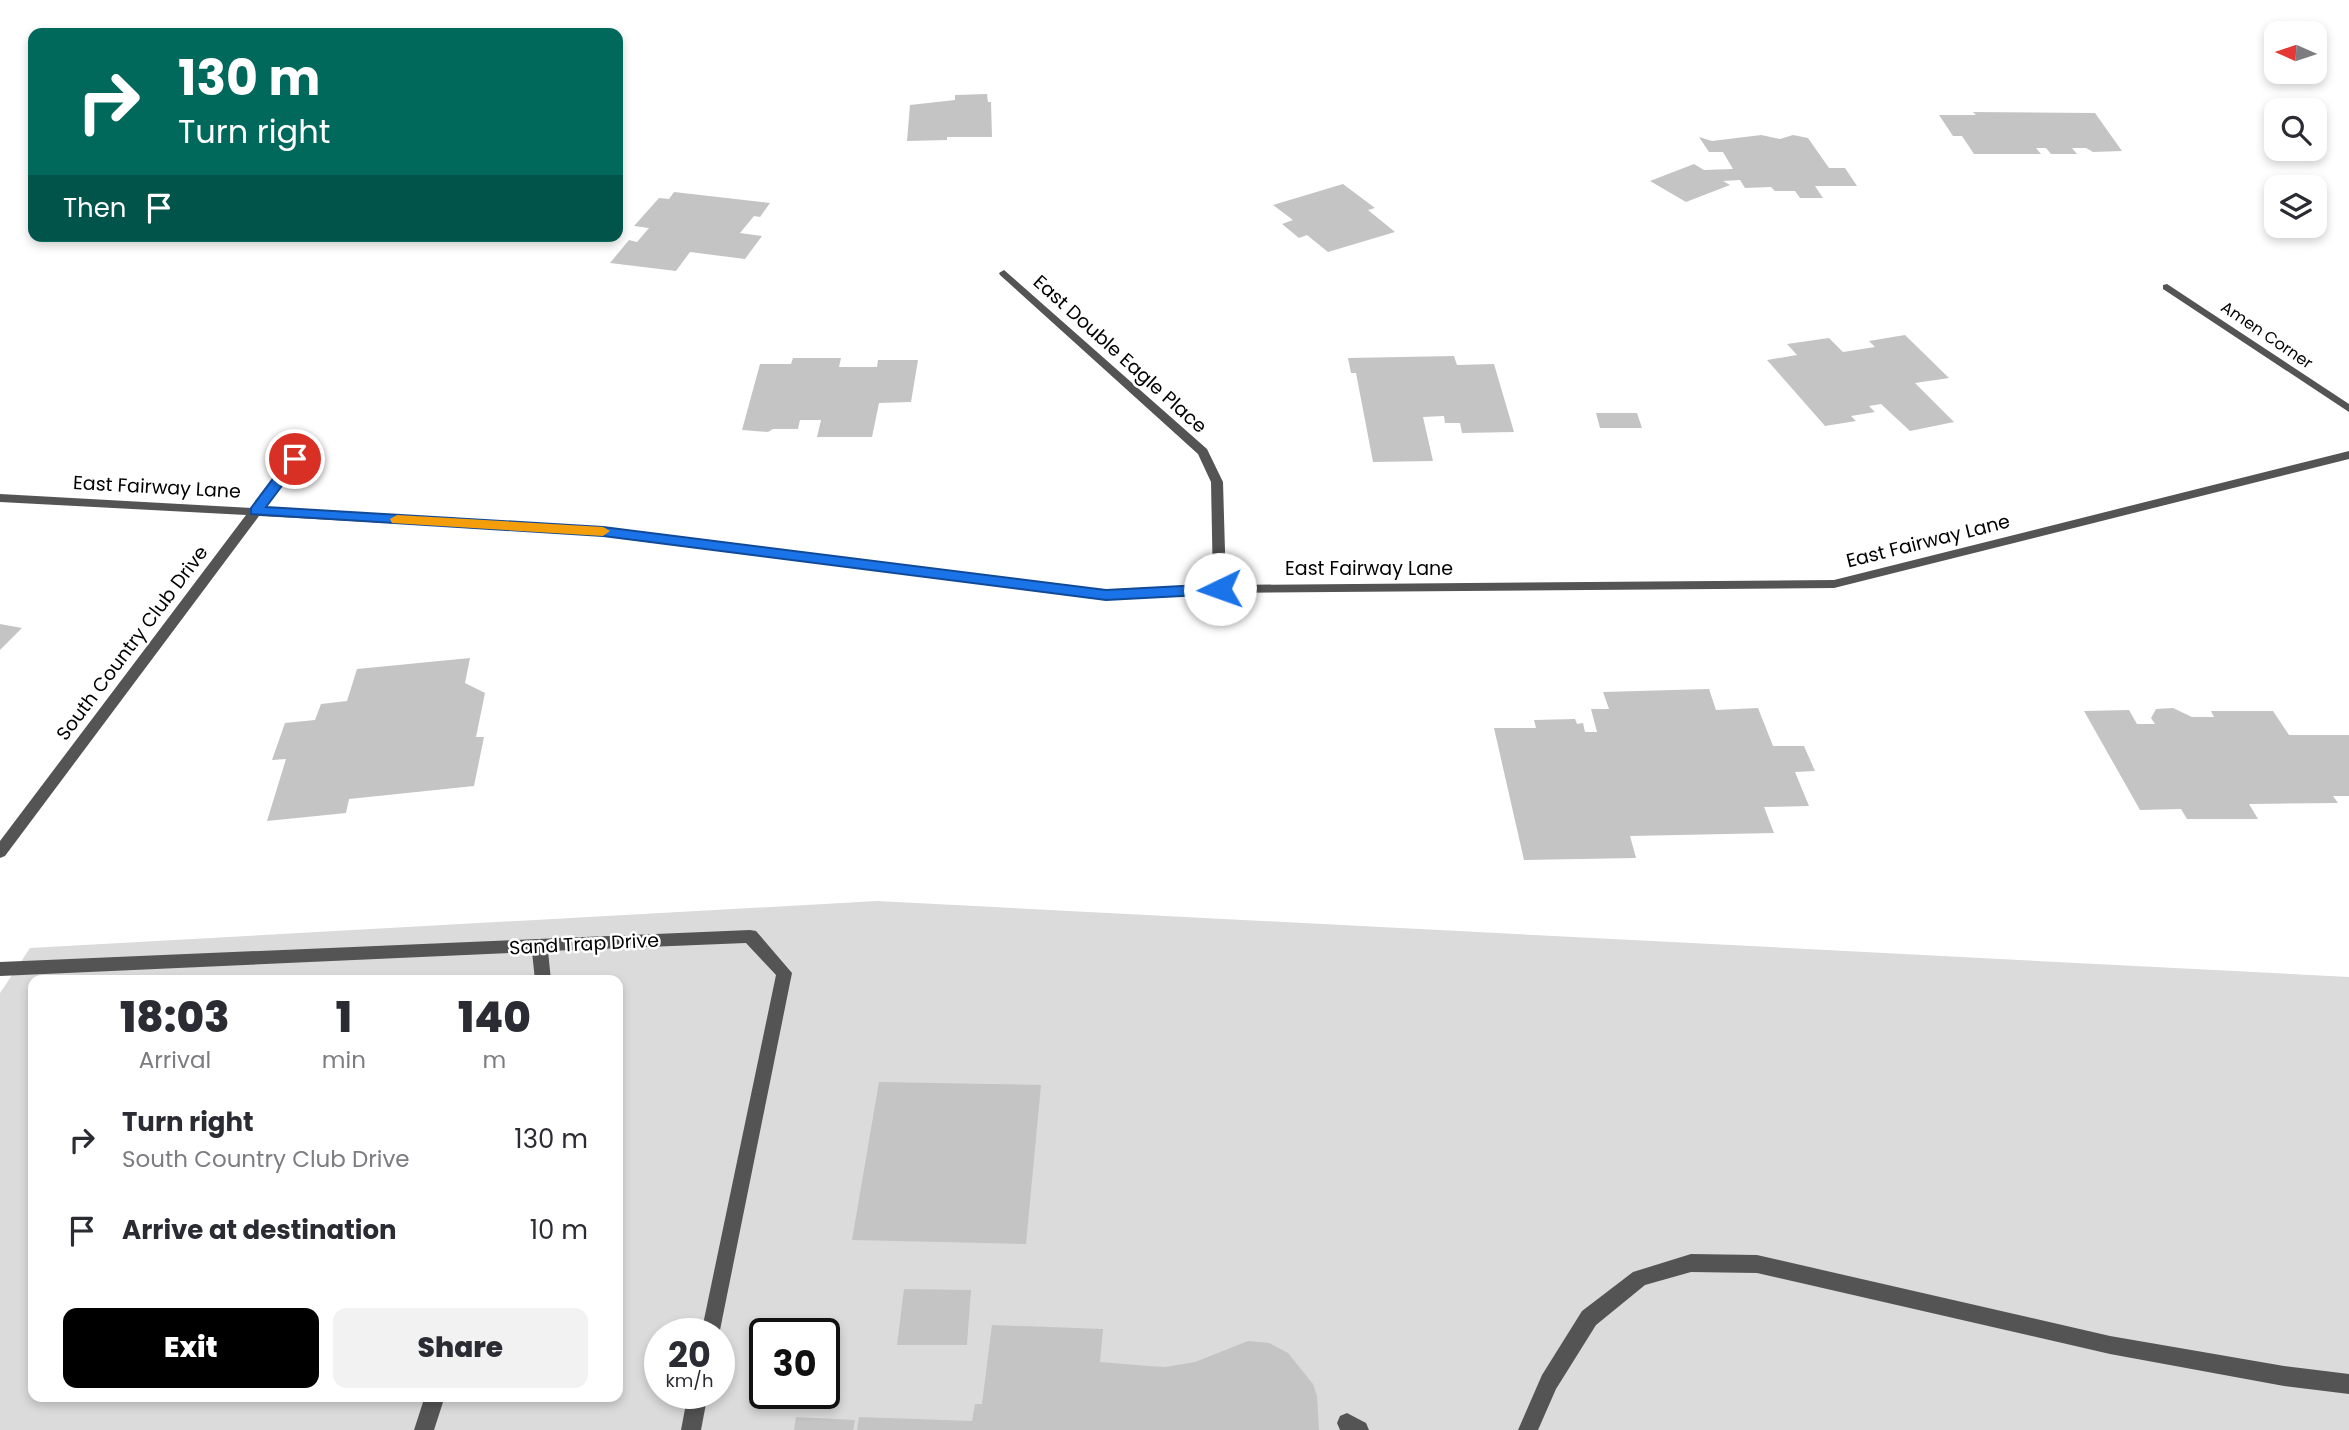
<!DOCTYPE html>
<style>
body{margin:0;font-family:Poppins,sans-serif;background:#f2f2f3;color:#2b2b33;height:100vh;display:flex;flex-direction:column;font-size:26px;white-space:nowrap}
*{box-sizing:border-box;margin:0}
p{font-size:23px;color:#7c7c81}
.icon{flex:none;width:38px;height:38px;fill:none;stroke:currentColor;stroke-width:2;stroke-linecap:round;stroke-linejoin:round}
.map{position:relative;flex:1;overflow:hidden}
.sheet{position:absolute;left:28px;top:975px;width:595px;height:427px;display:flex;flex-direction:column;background:#fff;border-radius:14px;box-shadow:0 4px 10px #0003}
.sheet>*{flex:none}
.hud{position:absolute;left:28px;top:28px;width:595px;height:214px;border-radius:14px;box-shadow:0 4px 10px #0003;background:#00695c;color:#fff;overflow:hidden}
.needle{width:46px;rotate:273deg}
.controls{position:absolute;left:2264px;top:21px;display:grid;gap:14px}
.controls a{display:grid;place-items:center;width:63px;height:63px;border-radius:14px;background:#fff;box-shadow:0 4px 10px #0003;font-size:35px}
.speed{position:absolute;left:644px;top:1318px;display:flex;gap:14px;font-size:35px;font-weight:700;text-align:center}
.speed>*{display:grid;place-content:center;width:91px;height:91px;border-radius:50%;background:#fff;box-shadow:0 4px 10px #0003;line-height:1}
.speed small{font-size:18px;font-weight:400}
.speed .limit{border:4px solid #111;border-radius:10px;background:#fff;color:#111}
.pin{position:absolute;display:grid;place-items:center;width:60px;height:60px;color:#fff;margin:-30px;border:4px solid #fff;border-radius:50%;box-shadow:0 2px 7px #0007}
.me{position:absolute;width:77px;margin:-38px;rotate:267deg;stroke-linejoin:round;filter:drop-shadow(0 0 5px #0008)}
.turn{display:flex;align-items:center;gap:24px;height:147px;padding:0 35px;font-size:32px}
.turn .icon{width:91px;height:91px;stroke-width:2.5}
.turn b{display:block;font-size:49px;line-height:60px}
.then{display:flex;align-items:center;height:66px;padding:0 35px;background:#0003;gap:14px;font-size:26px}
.eta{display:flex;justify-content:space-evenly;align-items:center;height:119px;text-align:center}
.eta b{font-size:42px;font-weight:800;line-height:49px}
.cta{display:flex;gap:14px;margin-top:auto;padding:14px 35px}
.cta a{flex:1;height:80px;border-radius:14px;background:#000;color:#fff;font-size:28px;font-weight:800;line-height:80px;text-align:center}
.cta a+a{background:#f2f2f3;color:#2b2b33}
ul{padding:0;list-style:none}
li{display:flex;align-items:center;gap:21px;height:91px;padding:0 35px}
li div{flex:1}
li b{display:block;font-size:26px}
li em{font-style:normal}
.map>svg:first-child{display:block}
.green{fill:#dbdbdb;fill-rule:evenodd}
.building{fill:#c4c4c4}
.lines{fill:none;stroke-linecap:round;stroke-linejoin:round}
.service{fill:#545454;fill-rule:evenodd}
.minor{fill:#545454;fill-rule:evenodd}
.route{fill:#1a73e8;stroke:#114b97;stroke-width:2}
.slow{fill:#f59e0b}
.labels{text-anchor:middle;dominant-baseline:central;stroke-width:5;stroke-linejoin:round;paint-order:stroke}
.far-street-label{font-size:16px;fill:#000;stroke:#fff}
.street-label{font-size:19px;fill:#000;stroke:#fff}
</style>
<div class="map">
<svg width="2349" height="1430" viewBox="0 0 2349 1430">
<rect width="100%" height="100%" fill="#fff"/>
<path class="green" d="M877,901l1472,76v453h-2349v-437l30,-45zM33,980h585v416h-585zM660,1334h59v59h-59zM765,1334h59v59h-59z"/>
<path class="building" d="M987,94l1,8h3l1,35h-45v3l-40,1 3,-36 45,-5v-5z
M1973,112l122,1 27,38 -29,1 -7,-4h-14l5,6h-26l-5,-6h-10l5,6h-67l-12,-18h-9l-14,-21h37z
M1761,135l19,4 13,-4 15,3 21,30h16l12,18h-42l8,12h-23l-5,-7h-20l-4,-4 -26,1 -5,-8 -17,1 7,4 -44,17 -36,-21 44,-17 10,6 29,-1 -10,-17h-14l-10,-15 13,4z
M1343,184l32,24 -7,2 27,22 -67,20 -21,-17 -8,3 -17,-14 11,-4 -20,-15z
M674,192l96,11 -10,14 -6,-1 -14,17 22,3 -17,23 -55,-7 -14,19 -66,-8 19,-23 8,2 12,-14 -15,-2 25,-28 10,1z
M1905,335l44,43 -34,5 39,39 -44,9 -29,-27 -12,2 6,6 -24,4 5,5 -31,5 -58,-66 30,-5 -10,-11 42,-6 14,14 32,-5 -6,-6z
M1454,356l3,9 37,-1 20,68 -52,1 -2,-10h-15l-1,-7 -21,1 10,44 -60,1 -17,-89h-5l-3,-15z
M793,358h48l-2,9h38l1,-7h40l-7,42 -32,1 -7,34h-55l4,-17h-21l-2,9h-25l-5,3 -26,-2 18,-66h31z
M1596,413h41l5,15h-42z
M0,624l22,4 -22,22z
M470,658l-5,25 20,10 -9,44h8l-10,49 -125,13 -3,14 -79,8 19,-62 -14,1 13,-37 30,-3 6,-16 26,-3 10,-32z
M1709,689l7,21 42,-2 15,38h31l11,25 -20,1 14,34 -45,1 10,26 -144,3 6,22 -112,2 -30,-132h42l-2,-8 41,-1 2,5 6,-1 2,9h12l-6,-23h18l-6,-17z
M2173,708l19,9h22l-3,-6h62l16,24h60v61h-16l5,7 -89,1 9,15h-71l-6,-10 -41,1 -56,-99 45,-1 8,14h18l-4,-6 5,-9z
M879,1082l162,3 -15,159 -174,-4z
M904,1289l67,1 -4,55h-70z
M992,1325l111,4 -3,33 49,4 16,1 30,-5 53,-21 21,2 19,10 25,31 4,12 2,34h-462l2,-13 113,4 3,-17h7z
M796,1417l59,3 -2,10h-59z"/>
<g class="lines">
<path class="service" d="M750,930l6,1 36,42 -73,362 -18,-1 75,-359 -30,-32 -198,8 3,29h-16l-3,-28 -532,24v-14z
M1691,1254l66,1 353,81 174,30 65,8v20l-65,-8 -174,-32 -353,-81 -66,-1 -46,13 -49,40 -40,64 -18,41h-20l24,-55 40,-64 51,-39z
M688,1393h20l-7,37h-20z
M425,1396h20l-11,34h-20z
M1347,1413l19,10 3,7h-29l-3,-7 3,-7z"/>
<path class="minor" d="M1004,270l203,179 16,33 3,103 608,-5 515,-129v8l-515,129 -614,5 -114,6 -503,-64 -344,-19 -254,340 -5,2v-17l246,-326 -246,-13v-8l252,14 39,-52 4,-1 6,4 -37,50 339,18 503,64 107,-6 -2,-103 -13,-28 -198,-179 -1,-2z
M2167,284l182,120v8l-186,-123v-4z"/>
</g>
<path class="route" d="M295,455l7,4 -36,48 337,20 503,63 114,-6 7,5 -7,5 -114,6 -503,-64 -352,-22v-6l39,-52z"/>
<path class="slow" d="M397,515l206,12 7,4 -7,5 -211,-13 -2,-4z"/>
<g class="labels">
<g class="far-street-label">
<text transform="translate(2267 335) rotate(34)">Amen Corner</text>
</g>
<g class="street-label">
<text transform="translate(1120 354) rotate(42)">East Double Eagle Place</text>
<text transform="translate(157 487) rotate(3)">East Fairway Lane</text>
<text transform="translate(1928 541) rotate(-14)">East Fairway Lane</text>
<text x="1369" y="568">East Fairway Lane</text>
<text transform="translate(132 643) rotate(-53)">South Country Club Drive</text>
<text transform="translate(584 944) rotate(-3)">Sand Trap Drive</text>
</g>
</g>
</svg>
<div class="controls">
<a><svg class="needle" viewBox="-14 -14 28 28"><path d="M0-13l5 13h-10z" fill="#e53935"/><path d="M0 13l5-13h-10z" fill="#7c7c81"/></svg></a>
<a><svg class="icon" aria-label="search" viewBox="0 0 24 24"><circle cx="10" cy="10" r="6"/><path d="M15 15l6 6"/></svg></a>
<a><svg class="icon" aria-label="layers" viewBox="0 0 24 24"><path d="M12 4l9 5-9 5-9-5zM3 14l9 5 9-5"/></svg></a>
</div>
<div class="speed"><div>20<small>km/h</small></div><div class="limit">30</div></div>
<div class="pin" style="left:295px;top:459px;background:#d93025"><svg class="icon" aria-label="arrive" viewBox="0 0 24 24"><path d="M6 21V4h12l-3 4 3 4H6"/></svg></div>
<svg class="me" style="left:1220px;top:589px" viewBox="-20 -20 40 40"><circle r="19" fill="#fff"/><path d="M0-13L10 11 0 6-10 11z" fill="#1a73e8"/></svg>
<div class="hud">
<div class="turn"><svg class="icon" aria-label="right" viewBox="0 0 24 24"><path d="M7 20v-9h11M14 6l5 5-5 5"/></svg><div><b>130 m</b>Turn right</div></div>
<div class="then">Then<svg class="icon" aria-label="arrive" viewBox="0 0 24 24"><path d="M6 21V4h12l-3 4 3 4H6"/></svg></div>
</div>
<section class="sheet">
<div class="eta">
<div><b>18:03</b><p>Arrival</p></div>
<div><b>1</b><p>min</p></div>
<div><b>140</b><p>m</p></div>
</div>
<ul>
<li><svg class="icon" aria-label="right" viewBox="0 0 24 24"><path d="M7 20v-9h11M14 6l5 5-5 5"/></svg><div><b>Turn right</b><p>South Country Club Drive</p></div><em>130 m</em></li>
<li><svg class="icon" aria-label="arrive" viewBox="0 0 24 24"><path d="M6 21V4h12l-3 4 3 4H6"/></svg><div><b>Arrive at destination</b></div><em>10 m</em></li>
</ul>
<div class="cta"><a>Exit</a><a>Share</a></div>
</section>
</div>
